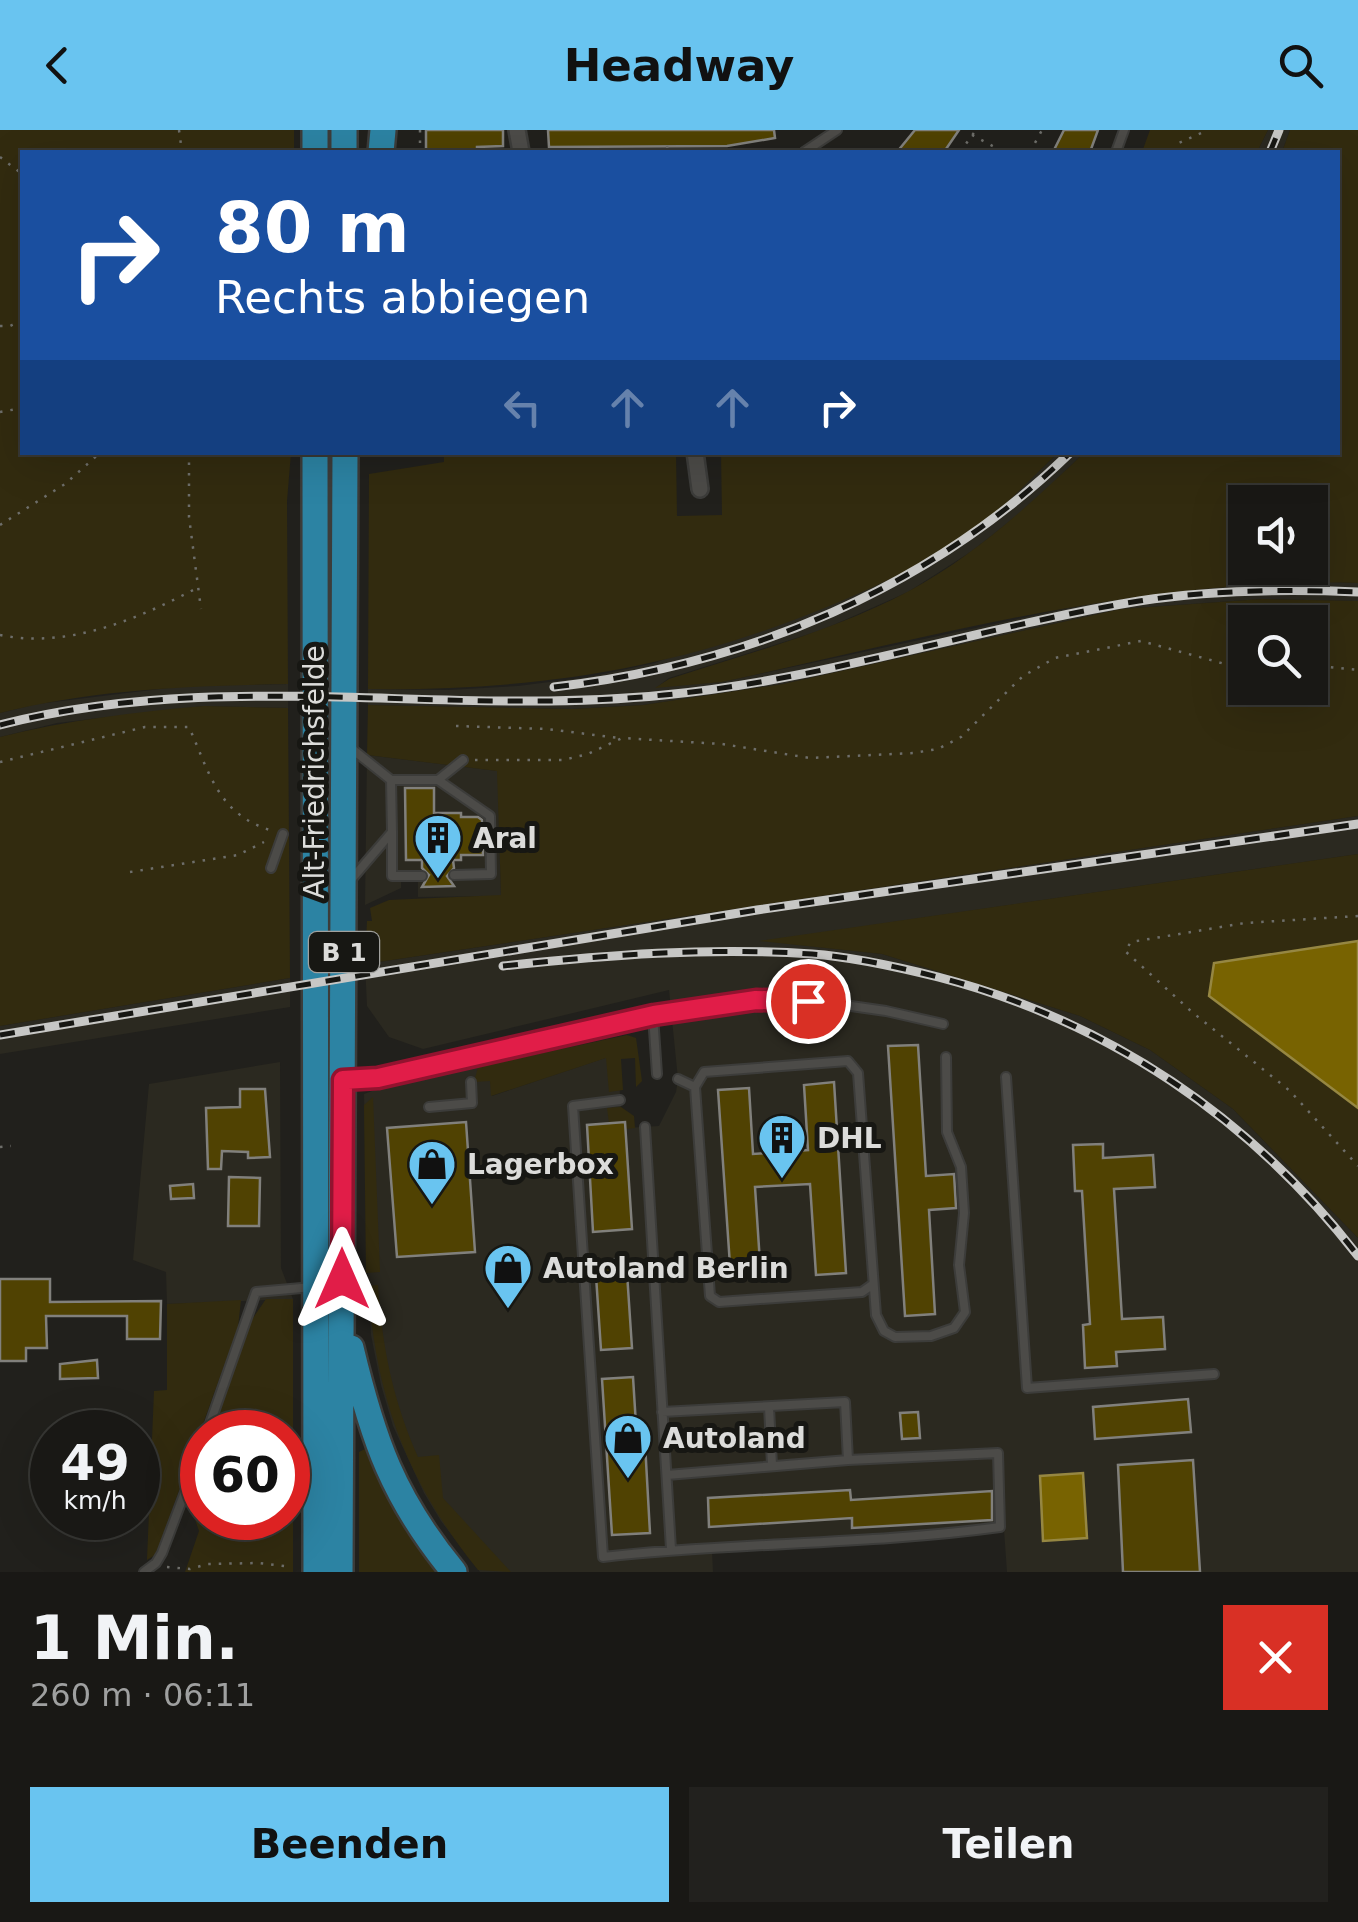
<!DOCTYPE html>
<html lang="de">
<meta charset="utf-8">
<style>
body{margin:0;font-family:"DejaVu Sans",sans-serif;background:#22211e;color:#f1f3f6;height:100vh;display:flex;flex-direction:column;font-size:38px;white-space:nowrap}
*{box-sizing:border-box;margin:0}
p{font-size:32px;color:#9fa0a0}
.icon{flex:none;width:55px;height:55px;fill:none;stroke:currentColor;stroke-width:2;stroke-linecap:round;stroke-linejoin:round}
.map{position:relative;height:1442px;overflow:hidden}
.panel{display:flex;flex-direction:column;background:#191815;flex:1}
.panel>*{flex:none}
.top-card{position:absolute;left:20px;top:20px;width:1320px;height:305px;border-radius:0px;box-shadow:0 10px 40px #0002,0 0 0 2px #373734;background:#1a4fa0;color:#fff;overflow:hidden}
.buttons{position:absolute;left:1228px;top:355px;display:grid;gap:20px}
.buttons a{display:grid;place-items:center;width:100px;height:100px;border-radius:0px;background:#191815;box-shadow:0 10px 40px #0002,0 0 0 2px #373734;font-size:50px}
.speed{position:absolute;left:30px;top:1280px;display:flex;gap:20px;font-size:50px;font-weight:700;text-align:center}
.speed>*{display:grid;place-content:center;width:130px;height:130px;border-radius:50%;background:#191815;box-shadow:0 10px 40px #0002,0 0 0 2px #373734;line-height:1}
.speed small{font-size:25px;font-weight:400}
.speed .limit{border:15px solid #d22;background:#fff;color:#111}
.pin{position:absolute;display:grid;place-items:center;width:85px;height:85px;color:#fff;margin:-42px;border:5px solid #fff;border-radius:50%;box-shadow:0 2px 10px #0007}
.me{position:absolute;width:110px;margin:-55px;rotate:0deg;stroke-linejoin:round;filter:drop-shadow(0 0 8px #0008)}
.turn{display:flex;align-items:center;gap:35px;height:210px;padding:0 30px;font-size:45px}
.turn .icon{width:130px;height:130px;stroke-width:2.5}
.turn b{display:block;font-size:70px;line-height:85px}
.lanes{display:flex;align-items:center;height:95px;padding:0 30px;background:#0003;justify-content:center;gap:50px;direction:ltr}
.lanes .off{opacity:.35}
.round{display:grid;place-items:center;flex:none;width:105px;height:105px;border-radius:0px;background:#22211e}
.overview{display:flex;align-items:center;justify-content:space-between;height:170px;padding:0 30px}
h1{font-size:60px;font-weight:700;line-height:75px}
.button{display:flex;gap:20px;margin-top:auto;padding:20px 30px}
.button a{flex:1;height:115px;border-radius:0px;background:#69c4f0;color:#111;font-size:40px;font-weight:700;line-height:115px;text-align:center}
.button a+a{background:#22211e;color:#f1f3f6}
header{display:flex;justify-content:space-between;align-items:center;height:130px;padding:0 30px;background:#69c4f0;color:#111;font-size:45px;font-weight:700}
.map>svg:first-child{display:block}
.built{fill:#2b2920}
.green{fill:#322b0f;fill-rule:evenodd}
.water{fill:#786301;stroke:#968742;stroke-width:2.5}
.building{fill:#504202;stroke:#81807c;stroke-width:2.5}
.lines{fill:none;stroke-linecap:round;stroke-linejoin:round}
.service-casing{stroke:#3c3c3a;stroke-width:12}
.minor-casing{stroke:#3c3c3a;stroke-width:20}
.primary-casing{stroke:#3c3c3a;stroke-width:30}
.path{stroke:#6e6e6a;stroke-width:2.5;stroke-dasharray:2.5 8;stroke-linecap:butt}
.service{stroke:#4c4b48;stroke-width:8}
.minor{stroke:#4c4b48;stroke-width:15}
.primary{stroke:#2c83a3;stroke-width:25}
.rail-casing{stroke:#c7c7c5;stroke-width:9}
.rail{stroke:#171713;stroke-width:5;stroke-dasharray:15;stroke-linecap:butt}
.route-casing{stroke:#92132f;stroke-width:25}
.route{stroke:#e11d48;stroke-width:18}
.labels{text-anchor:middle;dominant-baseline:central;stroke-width:10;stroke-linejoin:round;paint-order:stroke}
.shield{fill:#171713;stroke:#a1a19e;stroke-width:2.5}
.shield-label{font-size:25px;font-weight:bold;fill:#dcdcda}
.street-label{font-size:28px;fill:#dcdcda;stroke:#171713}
.poi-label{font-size:28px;font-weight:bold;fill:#dcdcda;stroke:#171713;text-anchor:start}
</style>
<header><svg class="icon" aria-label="back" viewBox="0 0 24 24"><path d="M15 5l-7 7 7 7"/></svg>Headway<svg class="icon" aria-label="search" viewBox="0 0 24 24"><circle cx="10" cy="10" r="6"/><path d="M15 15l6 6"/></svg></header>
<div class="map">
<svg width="1358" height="1442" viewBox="0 0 1358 1442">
<rect width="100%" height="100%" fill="#21201c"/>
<path class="built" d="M1268,0h22l-8,22h-25z
M1058,323h26l-56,54 -56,44 -64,41 -86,38 -153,48 -12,9 65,-5 399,-85 137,-14 72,-1 28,1v18l-96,-2 -141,10 -338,75 -140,21 -70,4 -205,-4v-16l80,1 70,-4 71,-9 66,-14 327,-139z
M288,554v24l-84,-2 -147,17 -57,14v-24l37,-9 147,-18z
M367,625l131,16 3,125 -83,1v-17l-17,1v7l-36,17z
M1358,686v38l-594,87 118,13 198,62 70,34 83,59 125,129v334h-351l-3,-42 -292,21 1,21h-233l-39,-51 -17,-28 -31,-67 -12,-41 -10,-50 -3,-49 -4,-192 35,-13 89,-22 4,37 125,-42 5,67 3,1v6l34,-2 17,-34 2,-13 -9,-89 -246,59 -34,-12 -22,-31 -2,-42z
M290,848v29l-290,47v-28z
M280,932l1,206 12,31 -126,5 -1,-32 -33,-12 16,-176z"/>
<path class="green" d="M0,0h294v22h-272v300l269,1 -4,48 1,183c-96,2 -194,5 -288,29z
M1150,0h118l-11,22h-115z
M1290,0h68v453c-217,-6 -426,54 -636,99l-67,6 14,-9c80,-26 165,-48 240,-88 66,-35 121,-87 175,-138l254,-1v-300h-56zM1245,372h65v66h-65z
M444,323h232l1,63 45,-1 -1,-62h337c-25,23 -50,51 -78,72 -47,35 -99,60 -153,82 -153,63 -294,84 -459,82l1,-215 75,-12z
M326,469h6l1,832h-6z
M1262,469l96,2v215l-993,148 2,-43h5l-2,-13 19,-8 112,-5 -4,-124 -130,-16 1,-50 205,4 70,-4 140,-21 338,-75zM1245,492h65v66h-65z
M204,576l84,2 2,270 -290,48v-289c68,-17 135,-25 204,-31z
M1358,724v87l-144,22 144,145v130l-125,-129 -83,-59 -70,-34 -198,-62 -123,-13z
M627,905l9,3 6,43 -6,6 -1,-29 -14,1 2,31 -14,2 -3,-34 -115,38 -1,-15 -16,1 4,-15z
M373,967l7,175 -14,1 -2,-168z
M621,977l13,9 1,12 -9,1 -2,-7 -15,1 -2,-15z
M378,1155c4,61 15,116 40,172l21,-2 4,43 68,74 -33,-2c-71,-88 -102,-172 -110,-284z
M266,1169h27v273h-108l14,-41 -11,-32 14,-40v59h86v-86h-76l39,-111z
M241,1170l-3,27 -78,216 -5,12 -8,5 7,-169 13,-1v-86z
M369,1317l72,125h-82v-120z"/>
<path class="water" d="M1358,811v167l-149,-112 5,-33z
M1083,1343l4,65 -44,3 -3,-65z"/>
<path class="building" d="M426,0h77v16l-26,1v5h-51z
M548,0h226l1,8 -48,8 -178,1z
M915,0h44l-15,22h-47z
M1064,0h34l-8,22h-37z
M405,658h29v25h27v4h17l4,3 1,35h-22v5h-8l1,8 -7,8 7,10 -32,1 7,-12 -7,-7v-8h-16z
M918,915l8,131 28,-2 2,34 -27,2 6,104 -30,2 -17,-270z
M834,952l12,191 -30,2 -6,-91 -55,3 6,91 -30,2 -13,-190 31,-2 4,66 55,-4 -4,-65z
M240,959h25l5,68 -22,1v-6l-26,-1 -1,18h-13l-2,-61 34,-1z
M466,992l9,130 -78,5 -10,-129z
M625,992l7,107 -39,3 -6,-107z
M1103,1014v14l50,-3 2,32 -41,2 8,130 41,-2 2,32 -49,3 1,14 -32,2 -2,-43 7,-1 -8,-133h-7l-2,-46z
M229,1047l31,1 -1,48h-31z
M193,1054l1,14 -23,1 -1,-13z
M626,1128l6,90 -31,2 -6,-89z
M0,1149h50v23l111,-1 -1,38h-33v-23h-81l1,32h-21v13h-26z
M97,1230l1,18 -38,1v-15z
M633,1247l3,48h8l6,108 -38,2 -10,-156z
M1188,1269l3,33 -96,7 -2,-32z
M918,1282l2,26 -18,1 -2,-26z
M1193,1330l7,112h-77l-5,-107z
M850,1360l1,10 141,-9v29l-140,8v-10l-143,9 -1,-29z"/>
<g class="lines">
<g class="service-casing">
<path id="service" d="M804,22l33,-22
M1116,22l8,-22
M391,650h47l52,36 1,58 -37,1
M438,650l25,-20
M392,702v44h30
M271,738l12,-34
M350,751l42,-49 -1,-52 -39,-31
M653,885l4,59
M1006,947l21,311 187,-14
M678,949l17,8
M347,950l31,-2 275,-63 103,-15 74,3 56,8 57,13
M620,970l-47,6 30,451c132,-15 265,-12 397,-30l-2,-74 -150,7 -181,15
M429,977l43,-4 -1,-21
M645,997l26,422
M872,1155l-10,7 -143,10 -9,-6 -15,-209 9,-15 144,-11 10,12 18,242 8,16 11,6 36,-1 23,-8 11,-16 -6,-47 5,-52 -3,-46 -14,-35 -1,-75
M769,1277l3,58
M662,1282l183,-10 3,58
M207,1302l49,-140 57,-5
M144,1442l12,-9 6,-10 40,-106"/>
</g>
<g class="minor-casing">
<path id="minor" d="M517,0l4,22
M695,322l5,37"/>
</g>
<g class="primary-casing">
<path id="primary" d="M315,0v22
M344,0v22
M381,22l2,-22
M315,322l1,1120
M351,1218c22,92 42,150 103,224
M340,1442l5,-1120"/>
</g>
<path class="path" d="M179,0l3,22
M420,0v22
M972,5l32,17
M667,16l1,6
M722,22v-8
M960,22l16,-22
M1030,22l12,-22
M1175,22l4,-9 29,-13
M0,27l22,17
M0,196h10l12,-6
M0,282l22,-4
M189,322v65l12,92
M0,395l65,-41 36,-32
M0,505c68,14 138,-16 197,-47
M1310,535l48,5
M456,596l91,3 72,9
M475,630h88l25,-6 34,-16 100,6 88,14 103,-5 25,-4 23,-12 62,-61 32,-18 86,-17 84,23h20
M0,632l145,-35h44c21,47 29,88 84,104
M130,742l108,-17 26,-13
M1358,786l-113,7 -114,19 -6,9 67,61 98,79 68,75
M0,1017l11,-1
M167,1437l23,2 18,-5 51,-1 33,4"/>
<use href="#service" class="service"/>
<use href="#minor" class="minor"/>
<use href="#primary" class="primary"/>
<g class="rail-casing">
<path id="rail" d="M1270,22l9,-22
M554,557c193,-22 376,-98 517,-235
M0,595c220,-57 442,-8 664,-30 161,-15 316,-68 475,-94 72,-11 146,-12 219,-9
M503,836c103,-11 206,-19 309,-12 42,3 86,13 126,23 170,44 313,141 420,279
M0,905l757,-125 601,-86"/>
</g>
<use href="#rail" class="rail"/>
</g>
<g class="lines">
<g class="route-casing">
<path id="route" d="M342,1149l1,-199 35,-2 276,-63 102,-15 52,1"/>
</g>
<use href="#route" class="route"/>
</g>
<defs>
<g id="building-pin" transform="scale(2.5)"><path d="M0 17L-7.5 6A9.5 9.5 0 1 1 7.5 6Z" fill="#69c4f0" stroke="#171713"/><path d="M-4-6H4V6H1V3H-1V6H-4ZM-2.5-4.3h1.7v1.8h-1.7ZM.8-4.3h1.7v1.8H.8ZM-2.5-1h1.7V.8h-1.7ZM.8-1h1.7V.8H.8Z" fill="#111"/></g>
<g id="shop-pin" transform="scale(2.5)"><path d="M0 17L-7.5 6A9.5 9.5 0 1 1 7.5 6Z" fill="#69c4f0" stroke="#171713"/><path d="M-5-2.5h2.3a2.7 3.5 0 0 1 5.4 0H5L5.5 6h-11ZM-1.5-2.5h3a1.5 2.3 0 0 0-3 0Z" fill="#111"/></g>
</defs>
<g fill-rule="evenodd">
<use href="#building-pin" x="438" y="708"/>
<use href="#building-pin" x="782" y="1008"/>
<use href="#shop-pin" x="432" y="1034"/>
<use href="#shop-pin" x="508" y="1138"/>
<use href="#shop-pin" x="628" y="1308"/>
</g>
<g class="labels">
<rect class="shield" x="309" y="802" width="70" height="40" rx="8"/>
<g class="shield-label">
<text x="344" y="822">B 1</text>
</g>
<g class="street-label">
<text transform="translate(314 642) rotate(-90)">Alt-Friedrichsfelde</text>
</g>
<g class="poi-label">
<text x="473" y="708">Aral</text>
<text x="817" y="1008">DHL</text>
<text x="467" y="1034">Lagerbox</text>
<text x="543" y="1138">Autoland Berlin</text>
<text x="663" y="1308">Autoland</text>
</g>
</g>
</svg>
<div class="buttons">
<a><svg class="icon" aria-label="sound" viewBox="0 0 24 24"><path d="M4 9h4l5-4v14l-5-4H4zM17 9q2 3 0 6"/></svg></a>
<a><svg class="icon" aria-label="search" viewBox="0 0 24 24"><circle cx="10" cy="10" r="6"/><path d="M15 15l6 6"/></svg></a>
</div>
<div class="speed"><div>49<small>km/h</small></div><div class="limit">60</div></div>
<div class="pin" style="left:808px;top:871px;background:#d93025"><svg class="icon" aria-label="arrive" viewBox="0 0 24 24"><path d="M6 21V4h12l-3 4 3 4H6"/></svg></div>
<svg class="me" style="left:342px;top:1149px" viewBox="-20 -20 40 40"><path d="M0-17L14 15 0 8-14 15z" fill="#e11d48" stroke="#fff" stroke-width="4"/></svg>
<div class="top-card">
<div class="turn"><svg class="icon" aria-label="right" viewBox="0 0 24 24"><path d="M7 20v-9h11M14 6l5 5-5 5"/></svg><div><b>80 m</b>Rechts abbiegen</div></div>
<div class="lanes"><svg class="icon off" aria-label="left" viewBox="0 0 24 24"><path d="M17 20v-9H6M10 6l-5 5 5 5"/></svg><svg class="icon off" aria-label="ahead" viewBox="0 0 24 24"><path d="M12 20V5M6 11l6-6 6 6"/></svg><svg class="icon off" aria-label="ahead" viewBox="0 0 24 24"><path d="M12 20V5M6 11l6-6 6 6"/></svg><svg class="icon" aria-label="right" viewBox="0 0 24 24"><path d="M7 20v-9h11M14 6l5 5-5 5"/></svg></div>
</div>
</div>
<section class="panel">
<div class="overview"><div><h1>1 Min.</h1><p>260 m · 06:11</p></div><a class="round" style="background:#d93025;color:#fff"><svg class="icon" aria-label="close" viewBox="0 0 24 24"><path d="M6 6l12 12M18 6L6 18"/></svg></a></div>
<div class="button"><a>Beenden</a><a>Teilen</a></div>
</section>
